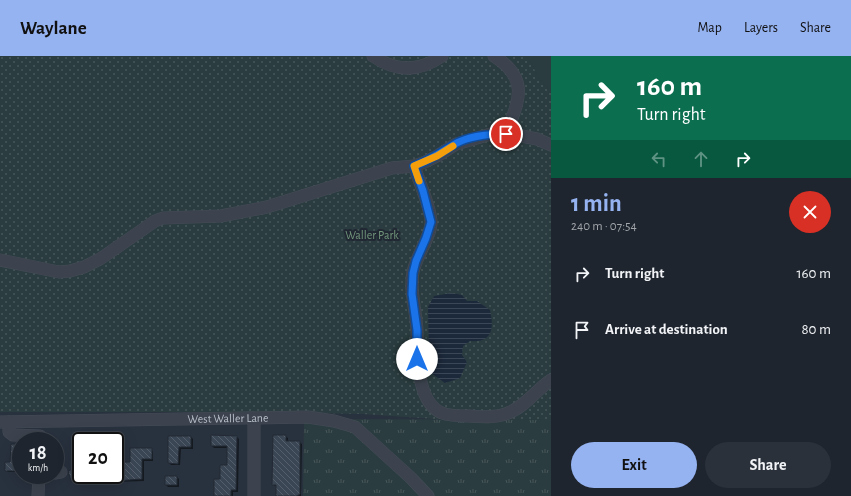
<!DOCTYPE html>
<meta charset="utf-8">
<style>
body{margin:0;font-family:"Alegreya Sans",sans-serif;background:#2b313a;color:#f1f3f6;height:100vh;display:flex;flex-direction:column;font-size:15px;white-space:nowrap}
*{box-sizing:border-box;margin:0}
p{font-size:13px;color:#a1a5aa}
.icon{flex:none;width:22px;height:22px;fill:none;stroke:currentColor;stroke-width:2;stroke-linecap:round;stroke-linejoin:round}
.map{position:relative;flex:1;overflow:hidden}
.sheet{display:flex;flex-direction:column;background:#1e252e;width:300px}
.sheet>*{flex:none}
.guide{background:#0b6e4f;color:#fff;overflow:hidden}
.speed{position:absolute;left:12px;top:376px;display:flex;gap:8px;font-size:20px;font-weight:700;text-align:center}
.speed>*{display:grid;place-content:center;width:52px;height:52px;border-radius:50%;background:#1e252e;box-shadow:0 4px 16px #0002,0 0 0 1px #3c424a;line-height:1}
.speed small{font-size:10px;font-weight:400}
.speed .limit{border:2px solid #111;border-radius:6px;background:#fff;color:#111}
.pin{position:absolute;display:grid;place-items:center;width:34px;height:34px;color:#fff;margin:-17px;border:2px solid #fff;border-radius:50%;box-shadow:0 1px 4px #0007}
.me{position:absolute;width:44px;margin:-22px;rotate:0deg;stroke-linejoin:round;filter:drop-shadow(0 0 3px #0008)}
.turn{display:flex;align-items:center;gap:14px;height:84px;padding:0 20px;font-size:18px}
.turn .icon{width:52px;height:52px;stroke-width:2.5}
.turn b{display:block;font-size:28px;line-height:34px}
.lanes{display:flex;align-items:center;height:38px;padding:0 20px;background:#0003;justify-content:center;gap:20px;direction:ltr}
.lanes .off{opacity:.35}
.round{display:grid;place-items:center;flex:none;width:42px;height:42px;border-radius:21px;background:#2b313a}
.summary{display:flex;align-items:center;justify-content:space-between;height:68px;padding:0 20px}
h1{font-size:24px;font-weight:600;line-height:30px;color:#95b2f1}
.primary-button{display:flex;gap:8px;margin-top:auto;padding:8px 20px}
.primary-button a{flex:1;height:46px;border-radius:24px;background:#95b2f1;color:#111;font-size:16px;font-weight:600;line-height:46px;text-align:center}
.primary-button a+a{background:#2b313a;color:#f1f3f6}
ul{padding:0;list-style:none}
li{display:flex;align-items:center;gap:12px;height:56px;padding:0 20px}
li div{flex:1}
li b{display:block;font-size:15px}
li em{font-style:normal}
header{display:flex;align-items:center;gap:24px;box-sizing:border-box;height:56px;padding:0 20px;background:#95b2f1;color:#111}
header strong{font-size:19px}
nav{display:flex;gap:22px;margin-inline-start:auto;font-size:14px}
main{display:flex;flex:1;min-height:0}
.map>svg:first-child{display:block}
.grass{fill:url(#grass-tufts)}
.park{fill:url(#park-dots)}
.pitch{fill:#2a3c3f}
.water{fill:url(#water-rules)}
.shadow{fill:#0007}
.building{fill:url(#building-back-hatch);stroke:#232a35}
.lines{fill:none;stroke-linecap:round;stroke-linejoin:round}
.minor-casing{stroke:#454c57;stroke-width:13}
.minor{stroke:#3c434e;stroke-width:12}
.route-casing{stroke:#114b97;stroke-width:10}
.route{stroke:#1a73e8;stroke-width:7}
.slow{stroke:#f59e0b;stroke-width:7}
.labels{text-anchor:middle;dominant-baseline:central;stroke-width:4;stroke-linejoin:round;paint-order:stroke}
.park-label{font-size:12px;fill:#72977b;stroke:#212833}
.street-label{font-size:12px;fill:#b8bfc9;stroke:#212833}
</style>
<header>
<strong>Waylane</strong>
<nav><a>Map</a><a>Layers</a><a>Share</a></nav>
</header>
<main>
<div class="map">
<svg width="551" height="440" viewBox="0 0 551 440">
<defs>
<pattern id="grass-tufts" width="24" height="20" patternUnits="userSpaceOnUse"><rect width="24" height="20" fill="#2a3c3f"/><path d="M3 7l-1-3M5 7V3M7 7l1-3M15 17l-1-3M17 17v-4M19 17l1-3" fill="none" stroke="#475659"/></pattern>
<pattern id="park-dots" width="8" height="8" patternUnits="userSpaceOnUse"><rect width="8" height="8" fill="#2a3c3f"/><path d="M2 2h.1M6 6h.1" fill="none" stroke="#475659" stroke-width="1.8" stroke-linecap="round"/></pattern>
<pattern id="water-rules" width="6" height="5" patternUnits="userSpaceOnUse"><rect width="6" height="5" fill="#1c293b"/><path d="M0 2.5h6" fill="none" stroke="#3b4656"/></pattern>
<pattern id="building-back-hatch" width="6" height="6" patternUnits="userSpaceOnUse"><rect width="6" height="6" fill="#3b4654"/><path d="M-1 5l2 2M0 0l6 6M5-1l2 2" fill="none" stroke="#555f6b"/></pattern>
</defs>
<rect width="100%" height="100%" fill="#28313e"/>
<path class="grass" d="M304,363l247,1v76h-248z"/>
<path class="park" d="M0,0h551v364l-116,-1 -73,-5 -98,-2h-264z"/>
<path class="pitch" d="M528,0h23v37l-13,-16z"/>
<path class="water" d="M451,237l11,2 5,6h10l13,9c4,18 3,33 -20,31l-7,5 -1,9 5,7 -7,16 -15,5 -14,-10 -2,-16 -1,-50 6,-11z"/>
<path class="shadow" d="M285,380l3,2v4h11l3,2 -1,52h-24v-10h-2l-2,-2z
M169,381h22l2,2v10h-12l-1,16h-9l-2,-2z
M237,381l2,2 -1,53h-5v4h-18l13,-30v-18h-14l-2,-2z
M19,389l2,2v25h-13l-2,-2 5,-7z
M151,393l2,3v9h-9v20l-30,1 -2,-2v-5h3v-4h10l6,-8z
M81,399v20h4l1,3 -12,4 -2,-2 4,-11 -4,-9z
M177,421l2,2v8h-11l-2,-2z"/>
<path class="building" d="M211,379l26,1 -1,54h-5v6h-17v-17h6v-14h7v-19h-16z
M273,379h13v6h14v53l-3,2h-21v-11h-4z
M168,380h23v11h-12l-1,17 -10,-1z
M11,388h9l1,27h-16v-9h5z
M130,392h22v11h-10v20l-27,2v-11h9l-1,-8h7z
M81,399v27l-2,-4 -8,3 -3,-10 7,-3 -4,-9z
M165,420h12v9h-12z"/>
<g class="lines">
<g class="minor-casing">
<g id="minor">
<path d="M373,0c23,16 46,16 69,0"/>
<path d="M494,0c36,23 25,44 12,78"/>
<path d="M414,110c5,15 16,40 17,55 1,14 -15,35 -18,51 -4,20 4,41 4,61 1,23 -1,69 25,80 8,3 18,3 27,3 12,1 27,2 39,-3 17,-6 29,-24 43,-33"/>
<path d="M0,204l59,12 11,-1 14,-4 16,-8 55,-38 8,-3 58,-2 46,-9 125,-39 22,-2 11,-4 12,-6 19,-12 35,-10h20l26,5 14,6"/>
<path id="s1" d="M0,366l308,-5 26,4 21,6 56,51 17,18"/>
<path d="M9,366v10l4,3 27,1"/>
<path d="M55,417l6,-1"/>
<path d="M38,440l1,-21"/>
<path d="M254,440v-77"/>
</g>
</g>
<use href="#minor" class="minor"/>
</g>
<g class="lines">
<g class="route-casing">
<path id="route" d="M417,303v-29l-5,-36 1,-21 3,-12 10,-23 5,-16 -8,-31 -9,-25c17,-6 26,-13 41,-22 14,-8 35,-10 51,-10"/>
</g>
<use href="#route" class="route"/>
<path class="slow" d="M419,125l-5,-15 23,-10 16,-10"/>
</g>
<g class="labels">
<g class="park-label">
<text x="372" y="179">Waller Park</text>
</g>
<g class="street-label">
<text stroke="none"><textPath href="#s1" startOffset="228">West Waller Lane</textPath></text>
</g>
</g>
</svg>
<div class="speed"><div>18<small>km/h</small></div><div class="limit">20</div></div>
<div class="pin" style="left:506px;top:78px;background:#d93025"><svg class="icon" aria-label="arrive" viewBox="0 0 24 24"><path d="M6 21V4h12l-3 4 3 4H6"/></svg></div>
<svg class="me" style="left:417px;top:303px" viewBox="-20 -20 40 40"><circle r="19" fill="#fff"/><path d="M0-13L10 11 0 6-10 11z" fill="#1a73e8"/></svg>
</div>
<section class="sheet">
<div class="guide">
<div class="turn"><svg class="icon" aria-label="right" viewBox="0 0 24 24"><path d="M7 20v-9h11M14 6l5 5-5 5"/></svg><div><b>160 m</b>Turn right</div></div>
<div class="lanes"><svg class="icon off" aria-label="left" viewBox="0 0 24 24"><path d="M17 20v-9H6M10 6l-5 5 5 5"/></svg><svg class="icon off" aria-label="ahead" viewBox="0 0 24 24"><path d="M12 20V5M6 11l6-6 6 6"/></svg><svg class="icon" aria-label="right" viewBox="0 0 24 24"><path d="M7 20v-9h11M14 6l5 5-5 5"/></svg></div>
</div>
<div class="summary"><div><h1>1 min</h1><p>240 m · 07:54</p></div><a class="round" style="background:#d93025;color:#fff"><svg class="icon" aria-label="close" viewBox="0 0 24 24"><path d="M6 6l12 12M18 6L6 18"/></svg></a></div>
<ul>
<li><svg class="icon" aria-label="right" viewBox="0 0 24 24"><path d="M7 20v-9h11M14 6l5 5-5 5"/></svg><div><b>Turn right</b></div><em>160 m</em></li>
<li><svg class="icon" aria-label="arrive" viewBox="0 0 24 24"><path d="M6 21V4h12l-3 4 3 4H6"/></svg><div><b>Arrive at destination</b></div><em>80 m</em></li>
</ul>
<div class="primary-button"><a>Exit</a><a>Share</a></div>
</section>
</main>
